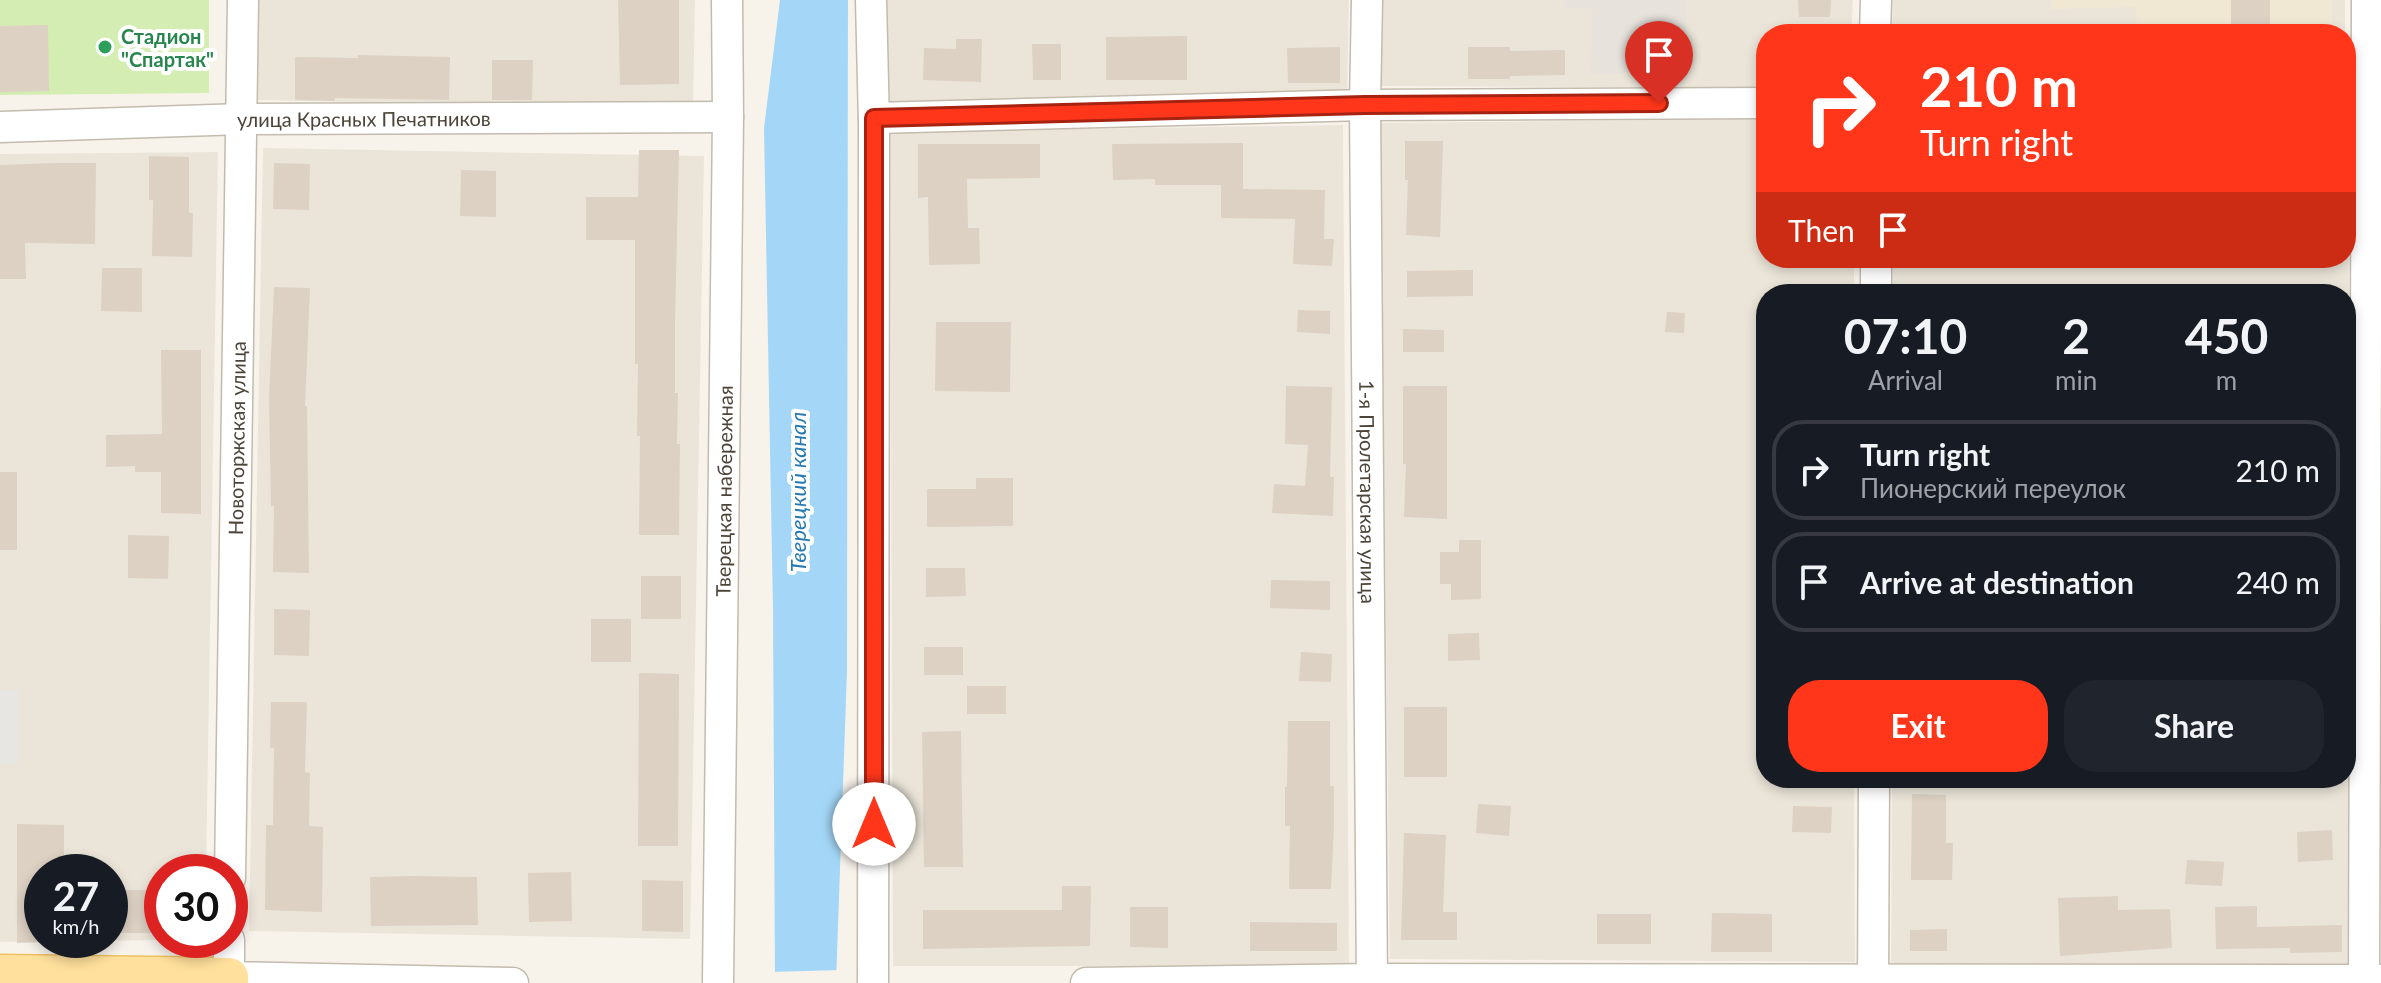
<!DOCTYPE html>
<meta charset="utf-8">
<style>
body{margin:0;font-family:Lato,sans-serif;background:#20242c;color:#f1f3f6;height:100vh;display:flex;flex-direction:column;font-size:30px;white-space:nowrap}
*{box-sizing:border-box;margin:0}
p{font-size:26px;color:#9ea1a6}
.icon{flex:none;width:44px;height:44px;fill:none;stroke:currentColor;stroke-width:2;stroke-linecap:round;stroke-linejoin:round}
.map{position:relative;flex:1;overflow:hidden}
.drawer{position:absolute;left:1756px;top:284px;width:600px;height:504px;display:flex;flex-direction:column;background:#171b24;border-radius:32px;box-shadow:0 4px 12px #0003}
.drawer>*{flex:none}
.banner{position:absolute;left:1756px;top:24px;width:600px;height:244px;border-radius:32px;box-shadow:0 4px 12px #0003;background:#ff361a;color:#fff;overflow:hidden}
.speed{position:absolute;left:24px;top:854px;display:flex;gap:16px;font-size:40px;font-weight:700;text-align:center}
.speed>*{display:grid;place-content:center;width:104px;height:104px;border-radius:50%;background:#171b24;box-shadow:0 4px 12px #0003;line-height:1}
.speed small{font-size:20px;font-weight:400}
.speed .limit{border:12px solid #d22;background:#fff;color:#111}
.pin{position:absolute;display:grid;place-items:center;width:68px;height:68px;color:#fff;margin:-82px -34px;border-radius:50% 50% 50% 0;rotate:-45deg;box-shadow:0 0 8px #0007}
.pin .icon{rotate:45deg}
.me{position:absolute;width:88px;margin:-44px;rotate:0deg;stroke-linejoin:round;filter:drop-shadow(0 0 6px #0008)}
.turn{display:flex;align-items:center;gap:28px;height:168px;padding:0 32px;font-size:36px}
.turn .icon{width:104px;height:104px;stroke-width:2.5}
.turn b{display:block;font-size:56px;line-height:68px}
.then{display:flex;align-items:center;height:76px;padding:0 32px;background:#0003;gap:16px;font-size:30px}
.eta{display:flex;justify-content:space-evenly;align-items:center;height:136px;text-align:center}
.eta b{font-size:48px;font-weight:700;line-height:56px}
.primary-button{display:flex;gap:16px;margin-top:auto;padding:16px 32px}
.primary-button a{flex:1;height:92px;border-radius:32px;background:#ff361a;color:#fff;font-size:32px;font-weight:700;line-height:92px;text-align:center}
.primary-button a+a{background:#20242c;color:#f1f3f6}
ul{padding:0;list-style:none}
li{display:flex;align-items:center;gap:24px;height:100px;margin:0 16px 12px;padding:0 16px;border:4px solid #363941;border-radius:32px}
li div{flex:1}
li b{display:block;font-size:30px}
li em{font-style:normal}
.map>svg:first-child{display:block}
.residential{fill:#ebe5d9;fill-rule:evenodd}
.industrial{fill:#e7e2dc}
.education{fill:#f1e8d4}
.green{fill:#d4edb2}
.parking{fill:#e8e6e3}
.water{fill:#a4d7f7}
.pier{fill:#f7f3eb}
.building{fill:#dcd1c3}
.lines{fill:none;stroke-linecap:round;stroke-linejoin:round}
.minor-casing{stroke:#c3bbad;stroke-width:33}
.major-casing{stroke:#eec062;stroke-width:41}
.minor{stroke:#fff;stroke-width:30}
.major{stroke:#ffe09c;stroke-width:38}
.route-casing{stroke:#a62311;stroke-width:20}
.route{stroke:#ff361a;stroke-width:14}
.leisure-dot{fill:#2e9e5b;stroke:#fff;stroke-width:3}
.labels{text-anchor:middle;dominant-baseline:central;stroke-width:8;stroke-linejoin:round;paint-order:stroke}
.leisure-label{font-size:20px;font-weight:bold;fill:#27864d;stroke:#fff;text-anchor:start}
.street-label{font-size:20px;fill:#4c4438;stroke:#fff}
.water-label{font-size:22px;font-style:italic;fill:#2479b1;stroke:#fff}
</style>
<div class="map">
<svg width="2381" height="983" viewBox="0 0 2381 983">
<rect width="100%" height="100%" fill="#f7f3eb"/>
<path class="residential" d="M257,0h438l-2,108 -437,-8z
M887,0h462l-2,96 -460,10z
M1382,0h471l-2,34h-85v54l-386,-2z
M1893,0h452v34h-453z
M2346,116h3l-1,850 -457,-3 1,-185h454v-484h-453v-36h453z
M1766,119v139h88v36h-88v484h88l1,184 -465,-3 -10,-836z
M1343,125l6,841h-456l-3,-834z
M263,148l441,8 -14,783 -441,-8z
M218,152l-12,720h-44v68l-162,2v-788zM42,872h68v68h-68z"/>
<path class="industrial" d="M1564,0h122l1,68 -96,7 1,-66 -28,-2z"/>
<path class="education" d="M2051,0h281v34h-195l-1,-27 -85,2z"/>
<path class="green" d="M0,0h209v93l-209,2z"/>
<path class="parking" d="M0,690h19l-1,74h-18z"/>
<path class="water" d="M780,0h68l-1,671 -11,312h-61l-2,-373 -9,-482z"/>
<path class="pier" d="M840,970v13h-69v-11z"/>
<path class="building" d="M618,0h61v84l-59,1z
M1798,0h33l-1,17h-31z
M2231,0h39v34h-39z
M48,25l1,66 -49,1v-66z
M1187,36v44h-81v-43z
M956,39h26l-1,43 -58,-2 1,-32 32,1z
M1032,44h29v36h-28z
M1340,47v36h-52l-1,-35z
M1468,47h42v4l55,-1v25l-55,1v3h-42z
M358,55l92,2 -1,43 -114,-2v3l-40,-1v-43l63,1z
M492,60h41l-1,40h-40z
M1405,141h38l-3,96 -34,-2 2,-55h-3z
M1243,143v46l82,1 -1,49h10l-2,27 -39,-2 2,-45 -74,-1v-33h-66v-6l-42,1 -1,-36z
M918,144h122v34l-73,1 1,49h11l1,36 -51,1 -1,-68 -10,1z
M639,150h40l-4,172v71h3l-1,51h3l-1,91h-40l1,-99h-3l1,-72h-3v-124h-49v-43h52z
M149,156l40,1v56h4l-1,44 -40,-1 1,-56h-4z
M56,163h40l-1,81 -70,-1 1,36h-26v-114z
M274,163l36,1 -1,46 -36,-1z
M461,170l35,1v46l-36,-1z
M102,268h40v44l-41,-1z
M1473,270v26l-66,1v-26z
M274,287l36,1 -5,118h2l2,167 -36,-1 1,-66h-3l-2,-108z
M1298,310l32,1v23l-33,-2z
M1667,312l18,1 -1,20 -19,-1z
M936,322h75l-1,70 -75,-1z
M1403,329l41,1v22h-41z
M161,350h40v164l-40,-1v-41h-26v-6l-29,1v-32l56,-1z
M1286,386l46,1 -2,90h4l-1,39 -61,-3 2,-29 31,2 3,-41 -23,-1z
M1403,386h44v133l-43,-2 2,-53h-3z
M0,472h17v78h-17z
M976,478h37v48l-86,1v-38h49z
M128,535l41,1 -1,43 -40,-1z
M1459,540h22v59l-30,1v-16h-11v-32h19z
M926,568h39l1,28 -40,1z
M641,576h40v43h-40z
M1271,580l59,1v29l-60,-2z
M274,609l36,1 -1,46 -35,-1z
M591,619h40v43h-40z
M1479,633l1,27 -32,1v-27z
M924,647h39v28h-39z
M1301,652l31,2 -1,28 -32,-1z
M639,673l40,1 -1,172h-40z
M967,686h39v28h-39z
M271,702h36l-2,70 5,1 -1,53 14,1 -1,85 -57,-2 1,-85h7l1,-77h-4z
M1404,707h43v70h-43z
M1288,721h42v65h4v40l-3,63h-42l1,-63h-5v-39h2z
M961,731l2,136h-39l-2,-135z
M1912,794l34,1v48h7l-1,37h-41z
M1478,804l33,2 -2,30 -33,-3z
M1793,806l39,1 -1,26 -39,-1z
M17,824l47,1v47h-22v70l-25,1z
M2332,830l1,30 -35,2 -1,-30z
M1404,833l42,2 -3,77h14v28h-56z
M2187,860l37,2 -2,24 -37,-2z
M571,872l1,49 -43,1 -1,-49z
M412,876l65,1 1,48 -107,1 -1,-49z
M642,880l41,1v51l-41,-1z
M1062,886h29l-1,60 -167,3v-39h139z
M112,890h40v43h-40z
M2118,896v14l52,-1 2,39 -112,8 -2,-58z
M2257,906v21l85,-2v27l-52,1v-5l-74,1 -1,-42z
M1130,907h38v41l-38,-1z
M1712,913l60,1v38h-61z
M1597,914h54v30h-54z
M1250,922l87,1v28h-87z
M1947,929v22h-37v-21z"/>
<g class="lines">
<g class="minor-casing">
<g id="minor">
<path d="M871,0l3,124 -1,859"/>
<path id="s1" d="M1367,0l-2,105 7,878"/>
<path d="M1875,34l1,-34"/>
<path d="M874,118l491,-13 401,-2"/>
<path id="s2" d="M0,127l243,-8 485,-2"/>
<path d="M1876,294v-36"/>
<path id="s3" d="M230,878l13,-878"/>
<path d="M229,940v37l284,6"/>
<path id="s4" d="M718,983l10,-866 -1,-117"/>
<path d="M1086,983l286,-4 1009,1"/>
<path d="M1873,983l1,-205"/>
<path d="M2364,983l3,-983"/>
</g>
</g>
<g class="major-casing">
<path id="major" d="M0,974l229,3v6"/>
</g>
<use href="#minor" class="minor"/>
<use href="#major" class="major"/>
</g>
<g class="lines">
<g class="route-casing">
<path id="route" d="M874,824v-706l491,-13 294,-2"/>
</g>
<use href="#route" class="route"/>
</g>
<circle class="leisure-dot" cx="105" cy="47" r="8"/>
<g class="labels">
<g class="leisure-label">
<text x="121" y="36">Стадион<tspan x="121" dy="23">"Спартак"</tspan></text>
</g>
<g class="street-label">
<text stroke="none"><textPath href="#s2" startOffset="364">улица Красных Печатников</textPath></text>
<text stroke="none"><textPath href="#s3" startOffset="440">Новоторжская улица</textPath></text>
<text stroke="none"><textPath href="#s1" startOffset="492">1-я Пролетарская улица</textPath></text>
<text stroke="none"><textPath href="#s4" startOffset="492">Тверецкая набережная</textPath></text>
</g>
<g class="water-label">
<text transform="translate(797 492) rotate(-90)">Тверецкий канал</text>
</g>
</g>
</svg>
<div class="speed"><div>27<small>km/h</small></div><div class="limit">30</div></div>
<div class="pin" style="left:1659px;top:103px;background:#d93025"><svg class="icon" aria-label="arrive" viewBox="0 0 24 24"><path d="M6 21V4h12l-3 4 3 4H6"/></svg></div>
<svg class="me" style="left:874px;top:824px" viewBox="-20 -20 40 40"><circle r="19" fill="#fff"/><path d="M0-13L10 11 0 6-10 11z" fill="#ff361a"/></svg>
<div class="banner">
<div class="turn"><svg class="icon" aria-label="right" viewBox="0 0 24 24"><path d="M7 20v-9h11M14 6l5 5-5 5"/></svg><div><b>210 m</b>Turn right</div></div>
<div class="then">Then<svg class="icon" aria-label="arrive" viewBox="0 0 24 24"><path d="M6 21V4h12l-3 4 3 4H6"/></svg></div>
</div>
<section class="drawer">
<div class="eta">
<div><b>07:10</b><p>Arrival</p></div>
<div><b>2</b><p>min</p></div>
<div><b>450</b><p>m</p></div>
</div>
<ul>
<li><svg class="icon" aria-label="right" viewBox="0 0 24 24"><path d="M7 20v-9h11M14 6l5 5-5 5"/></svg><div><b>Turn right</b><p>Пионерский переулок</p></div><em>210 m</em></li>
<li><svg class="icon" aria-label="arrive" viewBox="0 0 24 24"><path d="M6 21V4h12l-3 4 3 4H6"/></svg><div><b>Arrive at destination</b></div><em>240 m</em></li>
</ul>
<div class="primary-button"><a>Exit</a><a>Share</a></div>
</section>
</div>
